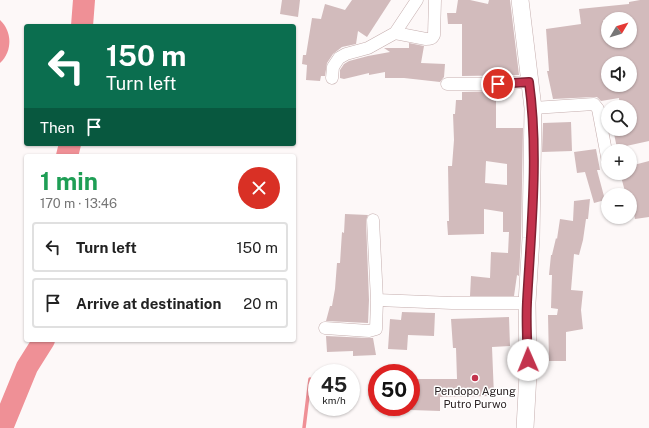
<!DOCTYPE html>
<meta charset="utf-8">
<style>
body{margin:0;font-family:"Public Sans",sans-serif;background:#f6f6f6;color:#222;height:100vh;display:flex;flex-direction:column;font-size:15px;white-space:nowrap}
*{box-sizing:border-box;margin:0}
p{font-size:13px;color:#767676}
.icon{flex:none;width:22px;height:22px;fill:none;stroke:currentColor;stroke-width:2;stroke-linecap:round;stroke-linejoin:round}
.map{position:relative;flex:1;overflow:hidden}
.drawer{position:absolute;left:24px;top:154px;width:272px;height:188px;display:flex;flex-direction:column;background:#fff;border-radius:4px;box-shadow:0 1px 3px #0004}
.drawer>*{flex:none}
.banner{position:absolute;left:24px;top:24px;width:272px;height:122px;border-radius:4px;box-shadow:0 1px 3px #0004;background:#0b6e4f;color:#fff;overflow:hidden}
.needle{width:26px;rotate:52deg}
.fabs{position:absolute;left:601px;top:12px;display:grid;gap:8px}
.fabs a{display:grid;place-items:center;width:36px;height:36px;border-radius:50%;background:#fff;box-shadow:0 1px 3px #0004;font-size:20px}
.speed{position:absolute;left:308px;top:364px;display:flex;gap:8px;font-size:20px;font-weight:700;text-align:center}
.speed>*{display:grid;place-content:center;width:52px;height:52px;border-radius:50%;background:#fff;box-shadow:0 1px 3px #0004;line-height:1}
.speed small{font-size:10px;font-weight:400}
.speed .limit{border:6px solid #d22;background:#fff;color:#111}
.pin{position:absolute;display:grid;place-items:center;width:34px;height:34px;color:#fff;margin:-17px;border:2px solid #fff;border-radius:50%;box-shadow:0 1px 4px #0007}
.me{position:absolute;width:44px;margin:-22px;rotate:359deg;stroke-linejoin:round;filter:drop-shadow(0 0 3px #0008)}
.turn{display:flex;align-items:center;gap:14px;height:84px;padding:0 16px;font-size:18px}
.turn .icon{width:52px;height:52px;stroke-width:2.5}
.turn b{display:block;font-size:28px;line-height:34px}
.then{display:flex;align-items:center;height:38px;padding:0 16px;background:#0003;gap:8px;font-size:15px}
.round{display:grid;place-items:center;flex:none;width:42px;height:42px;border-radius:21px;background:#f6f6f6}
.summary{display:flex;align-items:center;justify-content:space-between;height:68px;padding:0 16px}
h1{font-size:24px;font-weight:700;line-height:30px;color:#1e9e55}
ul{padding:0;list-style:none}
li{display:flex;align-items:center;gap:12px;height:50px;margin:0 8px 6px;padding:0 8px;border:2px solid #e0e0e0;border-radius:4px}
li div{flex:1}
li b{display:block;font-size:15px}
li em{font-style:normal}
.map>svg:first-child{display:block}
.water{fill:#ef9096}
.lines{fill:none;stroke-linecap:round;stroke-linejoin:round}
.stream{stroke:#ef9096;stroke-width:3.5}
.river{stroke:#ef9096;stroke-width:22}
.building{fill:#d2bbbc;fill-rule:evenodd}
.minor-casing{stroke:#c5aeae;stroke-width:13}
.secondary-casing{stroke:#c5aeae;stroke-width:18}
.minor{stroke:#fff;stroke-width:12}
.secondary{stroke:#fff;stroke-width:17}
.route-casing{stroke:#7f2132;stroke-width:10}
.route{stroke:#c3334d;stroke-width:7}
.poi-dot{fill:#c3334d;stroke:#fff;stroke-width:1.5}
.labels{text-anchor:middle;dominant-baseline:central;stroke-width:3;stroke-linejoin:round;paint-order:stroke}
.poi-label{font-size:11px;fill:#2d2425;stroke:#fff}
</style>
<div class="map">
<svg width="649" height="428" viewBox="0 0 649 428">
<rect width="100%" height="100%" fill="#fdf8f8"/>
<path class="water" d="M0,20c12,11 13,31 0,43z"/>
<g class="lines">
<path class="stream" d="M304,428l6,-49"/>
<path class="river" d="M82,26l2,-26
M67,156l3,-12
M2,428l25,-61 17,-27"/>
</g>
<path class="building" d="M282,0h18l-2,17 -18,-3z
M352,0h39l-24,37 -9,-6 -2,13 -14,3 -9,7 -6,9 -2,13h-4l-1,5 -14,-1 1,-15 -5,-1 1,-9h3l6,-37 9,1 4,-15 20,6z
M458,0h12l18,4 1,-4h21l9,75 -57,1v-52h-14l-1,-11h9z
M640,0h9v141l-32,7 -4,-19h17v-22h-10l-1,-9 -18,3 -4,-4h-3l-41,2 -6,-28h2l-3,-42 35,-5 -2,-15 50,-5v-2zM630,17v24l-24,1 -3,-22zM608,63h22v22h-22z
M409,43l15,3 -3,17 24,1 -1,13 -4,5 -36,-4h-19v-6l-16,3v-2l-25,6 -4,-1v-8l4,-6 5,-3 19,-5 22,-4 -6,-4h25z
M505,91v8h-9v29h27l-2,110 -2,38 -2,-1 -3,21h-44l1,-20 19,2 1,-26 17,1 1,-21h-6v-20l-19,-3v25l-36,1 -1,-14h2l-1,-55h4l2,-26 -1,-26h2l1,-14h6v-8zM486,161l21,3v21l-22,-2z
M571,122l1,29 -30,1 1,-29z
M596,149l4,21h-3l8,30 -11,3 -9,-31 -8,1 -3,-21z
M649,161v56l-14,2 -5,-24h-4l-6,-22h10v-7z
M590,199l-2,20h-2l-3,21 -4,15 -5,-1 -3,36 12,1 -2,19 2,19 -17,3v29h-17l-1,-46h9l1,-6 -7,-1 1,-33h-3l2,-20h1l4,-17 1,1 3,-20 13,2 1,-20z
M345,214l23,1 -2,5 3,80 -1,23 -42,-2 4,-15h2l3,-17 2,-26h3l2,-31 2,1z
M402,312l33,1 -1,23 -26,-1 -1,15 -19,-1 2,-30 11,1z
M509,317l1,29 -18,1 2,49 -54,1v14l-29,-1v-31h46l-1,-31h-3l-2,-29z
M326,336l42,2h5l3,17 -23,1v-5l-26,1z"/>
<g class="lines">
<g class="minor-casing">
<path id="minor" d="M395,33l31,6c4,0 6,0 8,-4l1,-35
M332,78l1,-11 6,-9 7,-4 22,-6 27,-15 22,-33
M447,84h36l46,-2
M533,108l61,-4 4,5 10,53
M377,300l75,3h75
M325,328l44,3 7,-2 1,-29 -4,-80"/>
</g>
<g class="secondary-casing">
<path id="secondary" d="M520,0l13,108 -2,130 -4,65 1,71 -3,54"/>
</g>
<use href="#minor" class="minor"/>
<use href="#secondary" class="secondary"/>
</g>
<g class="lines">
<g class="route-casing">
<path id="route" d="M498,84l31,-2c10,72 2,147 -2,220 -1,19 0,39 1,58"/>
</g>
<use href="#route" class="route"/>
</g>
<circle class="poi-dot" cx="475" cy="378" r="4"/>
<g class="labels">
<g class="poi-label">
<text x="475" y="391">Pendopo Agung<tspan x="475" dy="13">Putro Purwo</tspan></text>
</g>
</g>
</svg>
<div class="fabs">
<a><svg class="needle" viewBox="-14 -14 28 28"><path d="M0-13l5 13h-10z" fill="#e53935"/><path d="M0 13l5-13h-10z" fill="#767676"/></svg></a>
<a><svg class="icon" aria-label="sound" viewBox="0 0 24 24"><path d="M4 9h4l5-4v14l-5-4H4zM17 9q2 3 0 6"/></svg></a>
<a><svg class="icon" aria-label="search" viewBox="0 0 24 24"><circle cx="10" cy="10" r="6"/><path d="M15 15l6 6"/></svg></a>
<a>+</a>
<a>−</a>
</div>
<div class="speed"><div>45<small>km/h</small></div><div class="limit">50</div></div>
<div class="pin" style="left:498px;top:84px;background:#d93025"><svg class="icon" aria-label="arrive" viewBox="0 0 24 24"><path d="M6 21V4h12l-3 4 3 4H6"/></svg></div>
<svg class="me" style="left:528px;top:360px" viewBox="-20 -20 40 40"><circle r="19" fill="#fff"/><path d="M0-13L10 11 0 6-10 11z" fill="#c3334d"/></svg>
<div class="banner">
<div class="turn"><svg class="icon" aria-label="left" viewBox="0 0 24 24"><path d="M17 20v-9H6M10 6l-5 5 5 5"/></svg><div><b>150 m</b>Turn left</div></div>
<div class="then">Then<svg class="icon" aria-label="arrive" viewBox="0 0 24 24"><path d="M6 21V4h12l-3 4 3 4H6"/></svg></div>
</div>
<section class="drawer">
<div class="summary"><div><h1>1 min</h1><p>170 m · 13:46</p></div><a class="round" style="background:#d93025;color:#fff"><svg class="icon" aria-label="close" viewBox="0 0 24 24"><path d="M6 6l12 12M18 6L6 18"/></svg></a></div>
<ul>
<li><svg class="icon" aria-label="left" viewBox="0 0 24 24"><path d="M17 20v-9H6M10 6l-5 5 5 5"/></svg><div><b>Turn left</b></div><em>150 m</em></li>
<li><svg class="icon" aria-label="arrive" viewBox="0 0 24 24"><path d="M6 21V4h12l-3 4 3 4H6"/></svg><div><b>Arrive at destination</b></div><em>20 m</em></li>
</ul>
</section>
</div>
